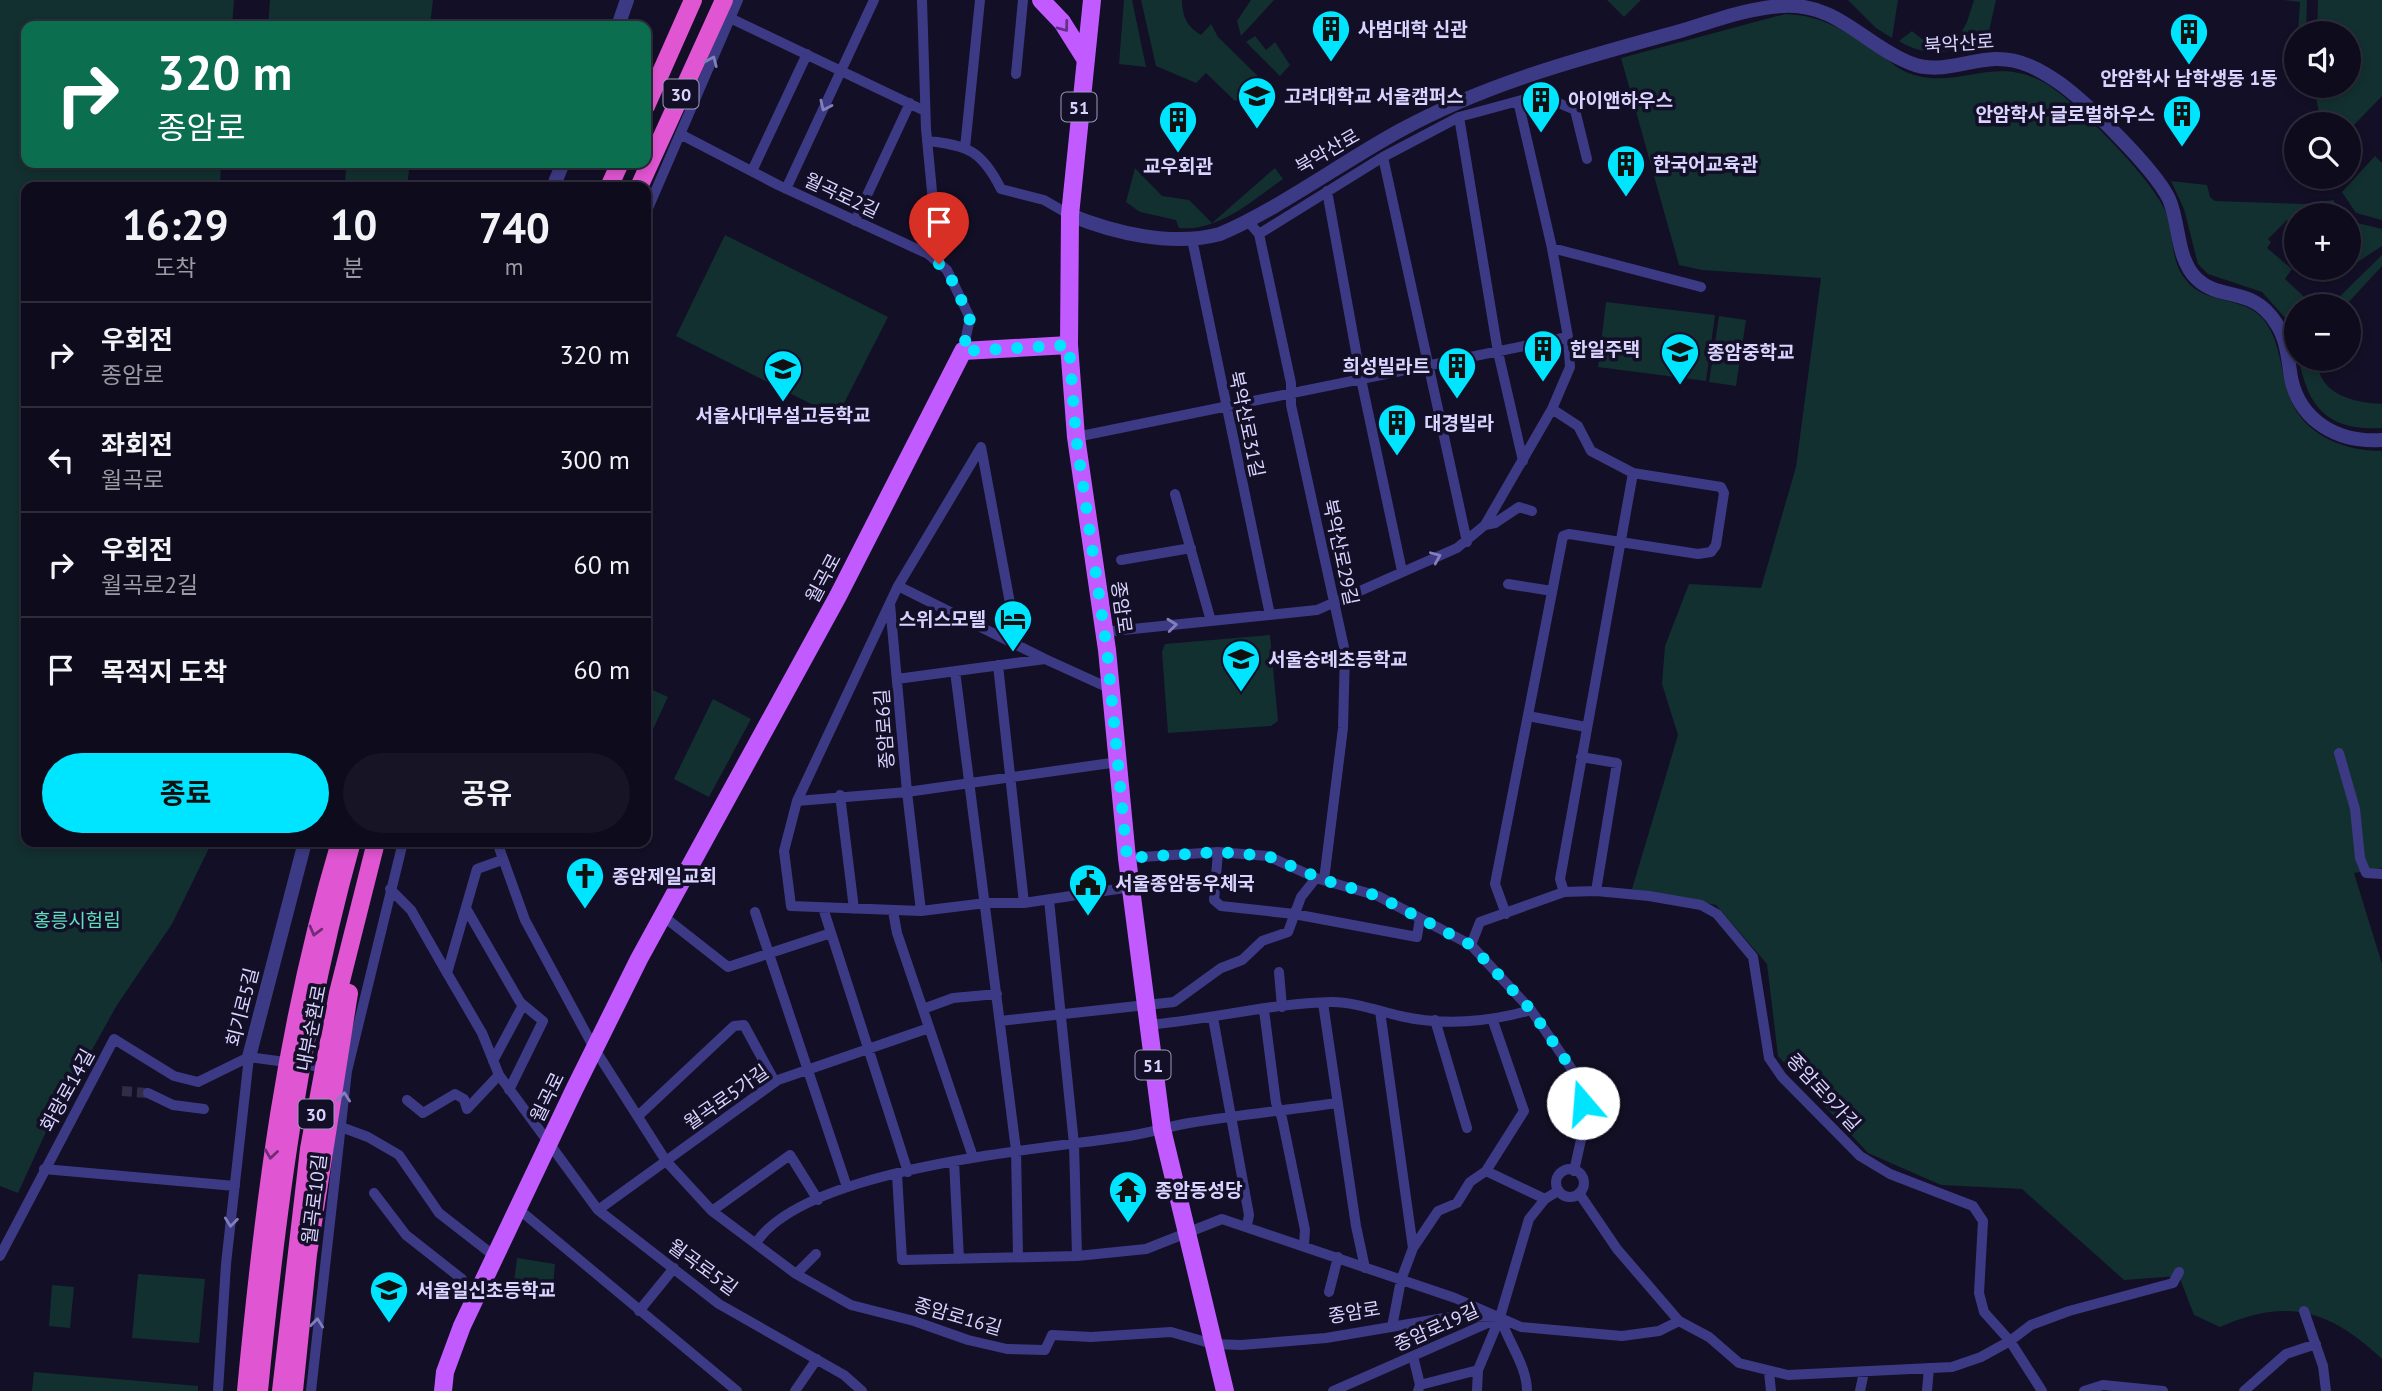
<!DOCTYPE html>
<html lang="ko">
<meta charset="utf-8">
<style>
body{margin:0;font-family:"PT Sans","Noto Sans KR",sans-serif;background:#171425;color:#f1f3f6;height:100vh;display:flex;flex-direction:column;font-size:26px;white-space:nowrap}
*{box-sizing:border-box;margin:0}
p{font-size:23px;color:#9b9ba3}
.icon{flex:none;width:38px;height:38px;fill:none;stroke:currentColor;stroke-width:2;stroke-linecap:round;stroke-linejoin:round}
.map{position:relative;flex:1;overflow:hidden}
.side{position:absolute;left:21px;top:182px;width:630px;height:665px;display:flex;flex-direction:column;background:#0e0b1c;border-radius:14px;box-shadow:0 4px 10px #0003,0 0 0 2px #2e2b3b}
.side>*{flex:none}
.guide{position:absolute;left:21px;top:21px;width:630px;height:147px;border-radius:14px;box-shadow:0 4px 10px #0003,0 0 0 2px #2e2b3b;background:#0b6e4f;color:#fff;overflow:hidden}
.buttons{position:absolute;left:2284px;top:21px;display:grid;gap:14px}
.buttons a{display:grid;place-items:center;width:77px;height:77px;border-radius:50%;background:#0e0b1c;box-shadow:0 4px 10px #0003,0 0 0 2px #2e2b3b;font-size:35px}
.pin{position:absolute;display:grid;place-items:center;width:60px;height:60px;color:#fff;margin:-72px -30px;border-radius:50% 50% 50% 0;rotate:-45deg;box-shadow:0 0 7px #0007}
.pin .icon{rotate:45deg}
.me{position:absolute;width:77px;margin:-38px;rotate:342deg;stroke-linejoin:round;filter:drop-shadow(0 0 5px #0008)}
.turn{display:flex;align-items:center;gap:24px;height:147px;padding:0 21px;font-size:32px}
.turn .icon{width:91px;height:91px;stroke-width:2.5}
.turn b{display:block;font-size:49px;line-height:60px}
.eta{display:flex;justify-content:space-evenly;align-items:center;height:119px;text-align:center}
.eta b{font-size:42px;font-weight:700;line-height:49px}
.primary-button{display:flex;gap:14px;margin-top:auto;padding:14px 21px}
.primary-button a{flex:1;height:80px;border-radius:42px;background:#00e5ff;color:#111;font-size:28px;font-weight:700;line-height:80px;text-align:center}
.primary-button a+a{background:#171425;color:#f1f3f6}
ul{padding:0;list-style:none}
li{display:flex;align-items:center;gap:21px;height:105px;padding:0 21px;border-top:2px solid #2e2b3b}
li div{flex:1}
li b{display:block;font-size:26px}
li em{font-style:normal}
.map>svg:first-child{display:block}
.green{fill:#12302f}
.pier{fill:#130f26}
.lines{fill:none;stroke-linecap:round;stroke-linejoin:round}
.minor-tunnel{stroke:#312d47;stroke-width:10;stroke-dasharray:10 5;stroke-linecap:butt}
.minor{stroke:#3d3a85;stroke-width:10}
.tertiary{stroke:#3d3a85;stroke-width:14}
.primary{stroke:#c25bff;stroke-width:18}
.trunk{stroke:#e055d1;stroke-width:18}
.trunk-bridge{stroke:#e055d1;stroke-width:18}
.oneway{stroke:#623188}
.oneway2{stroke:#837fbc}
.oneway3{stroke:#6f2e73}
.route{stroke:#00e5ff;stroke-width:12;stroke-dasharray:0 21.6}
.labels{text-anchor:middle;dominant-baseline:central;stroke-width:7;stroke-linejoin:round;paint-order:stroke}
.shield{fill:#130f26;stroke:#9e99be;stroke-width:2}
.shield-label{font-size:18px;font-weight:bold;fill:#d9d4ff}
.poi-label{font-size:19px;font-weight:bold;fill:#d9d4ff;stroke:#130f26;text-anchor:start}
.street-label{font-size:19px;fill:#d9d4ff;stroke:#130f26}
.park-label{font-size:19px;fill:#5fe0c0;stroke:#130f26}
</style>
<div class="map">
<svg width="2382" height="1391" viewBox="0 0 2382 1391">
<rect width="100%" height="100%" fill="#130f26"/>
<path class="green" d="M0,0h234l-2,26h-206v137h195l-1,24h-194v655h186l-40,82 -55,81 -72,129 -27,59 -18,-7z
M270,0h163l-3,26h-162z
M1124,0h8l14,67 -27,-3z
M1182,0c0,16 5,27 19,35l10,-11 7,13 52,51 -17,-1 -9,10 -9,4 -29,-28 -10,10 -40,-17 -15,-66z
M1251,0h23l-33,36 -4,-15z
M1607,0h34l-17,17z
M1848,0h50l-6,38 -16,-10z
M1974,0h22l-9,40c-30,12 -59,19 -88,1l13,-10 15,12 30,-3 10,-18z
M2283,0h24l-1,33h-8l2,-31z
M2318,0h64v96l-28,29 -33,-1 -7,-38h34v-53h-31z
M1785,14c39,1 63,19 95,40 9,6 16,14 26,18 53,22 91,-24 148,17 30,22 96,88 111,121 10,23 4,50 21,70 20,26 58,15 78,40 17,22 16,50 25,75 13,40 55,56 93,56v417l-28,5 28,91v395c-52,-49 -95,-62 -162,-32l-26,-12 -15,-39 -55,4 -102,-91 -81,-4 -73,-32 -90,-97 -11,-92 -51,-59 -84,-16 46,-154 -16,-51 3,-38 24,-62 72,4 35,-121 25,-189 -119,-8 -23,-5 -58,-207z
M1255,36l11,14 9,-8 15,23 -10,11 -34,-34z
M2375,156l7,7v57l-26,-7 -14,-21z
M346,165l63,5 -2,17h-62z
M1135,168l27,28 27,4 23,23 63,-55 8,11c-30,21 -65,53 -104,49l-3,-8 -36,-8 -14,-10z
M2171,181l36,4 3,12 5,4 89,3 29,-4 11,15h-48v12l-9,-7 -19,19 3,3 -4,6 25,21 -7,10 29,27h-18v36l-8,-21 -26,-29 -54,-18 -10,-10 -14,-55z
M2349,221l33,8v17l-32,21z
M725,235l163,82 -51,100 -161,-81z
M2382,255v11l-37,40h-15z
M1606,302l109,13 -9,66 -108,-14z
M1719,316l27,4 -10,66 -27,-4z
M2299,359h19c-2,35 36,44 64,45v24c-53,3 -74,-19 -83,-69z
M1270,635l8,86 -7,5 -103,7 -6,-81 3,-8z
M646,687l22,10 -22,47z
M713,699l38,20 -42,78 -35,-18z
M517,1258l38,6 -2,23 -39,-5z
M138,1274l67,5 -6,64 -67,-5z
M52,1285l22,2 -4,41 -21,-2z
M34,1372l164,14v5h-166z"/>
<path class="pier" d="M691,0h22l-67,144v-42z
M619,163h20l-10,24h-20z
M354,842h16l-81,396 -17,153h-12l15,-156z"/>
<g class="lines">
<path class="minor-tunnel" d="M122,1091l26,2"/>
<path class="minor" d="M922,0l4,129 13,135
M730,18l195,93
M1016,74l7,-74
M1459,117l39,235 25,109
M680,134l98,51 150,69 19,16 23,48 -7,33
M927,141c41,4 55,10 74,48l43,11 26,15
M965,148l15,-148
M1383,157l84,385
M752,171l55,-117
M786,189l88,-189
M1327,191l34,188 41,192
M646,213l92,-213
M1247,220l12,14 124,-77 76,-40 74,-20 14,1 28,12 12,49
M855,221l55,-118
M1259,234l32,149v22l54,247 -2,76 -19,152
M1192,239l78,376
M1552,248l149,39
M1552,409l26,17 13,25 42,22 -73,406 4,13
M1076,437l492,-100
M1175,494l36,127
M1485,525l10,-2 24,-16 13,4
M1121,560l70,-12
M1508,584l44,7
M898,586l147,73
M890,604l17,188 14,119
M1104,632l213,-22 140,-62 28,-23 67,-116 18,-42 -2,-30 -16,-89 -34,-147
M1018,646l-37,-199 -83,139 -101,215 -13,50 7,55 130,5 65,-8h38l107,-16
M998,665l26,238
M955,671l61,479 2,107
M897,679l148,-20 66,30
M1528,716l58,11
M2339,753l16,56 5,49 6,15 16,1
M1581,757l36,6 -21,128
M840,795l14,114
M797,801l110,-9 211,-30
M497,842l28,78 69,128 72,113 46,50 84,63 55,31 63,16 54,19 39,9 38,1 7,-15 39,2 80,-5 42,12 28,1 85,-7 130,-22 44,1
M1218,852l-4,48 7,6 73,8 123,23 3,-19
M1127,858l91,-6 50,4 48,22 62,18 93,49 60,65 51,74 3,38 -11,49
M502,860l-25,9 -30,104 35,60 17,42 99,135 121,94 125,71 18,16
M390,889l21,21 36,63
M1049,900l25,244 3,112
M823,908l85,264
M467,910l53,92 23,19 -34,69
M893,911l4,22 76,224
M755,912l92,275
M1506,914l-11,-30 68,-348 6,-2 129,20 13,-2 5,-7 8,-52 -3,-6 -88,-14
M663,916l65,51 103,-34
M1471,945l9,-23 84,-30 32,-1 53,5 52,9 16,9 36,43 16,101 13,19 78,79 30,18 83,32 10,15 -4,72 5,19 26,29 32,50
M1279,972l3,35
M1323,1003l33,223 9,42
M923,1009l30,-11 44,-4
M1264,1010l12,93 6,15 23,112 -1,15
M1380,1011l33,237
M1213,1018l36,197 -2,10
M1435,1020l32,108
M1000,1021l174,-19 47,-34 21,-8 20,-19 26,-9 13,-35 15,-19
M1148,1025c61,-5 123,-22 184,-23 23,0 46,9 68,14 43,10 90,6 131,-6
M249,1057l81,11
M493,1061l30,-56
M148,1093l25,12 31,4
M407,1100l16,13 32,-19 9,5 3,10 32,-34
M638,1116l96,-90 10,-1 31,57
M341,1127l27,10 31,18 40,58 54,42
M954,1161l5,98
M44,1169l191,17
M1556 1183a14 14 0 1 1 28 0a14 14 0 1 1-28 0Z
M1486,1171l59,28
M897,1174l5,86 175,-4 69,-7 76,-30 233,79 66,29 101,9 37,-5 20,-10
M374,1193l32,42 56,44 12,20
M1579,1193l38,56 62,72 30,16 30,26 49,12 164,-8 29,-10 29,-16 21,-16 38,-14 104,-28 6,-11
M516,1207l221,184
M598,1210l180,-130 151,-52
M712,1211l78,-56 28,45
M756,1243c49,-75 280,-93 366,-106 23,-3 45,-10 67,-14 49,-8 99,-13 148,-20
M0,1256l114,-217 60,37 24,6 51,-25
M796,1274l20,-20
M1329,1292l9,-35
M639,1311l35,-43
M2304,1311l19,55 3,25
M1500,1317c8,25 27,49 27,74
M1392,1327l9,-47 12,-32 25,-37 19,-8 13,-21 16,-11 38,-60 -31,-90
M1413,1356l7,29
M1769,1372l2,19
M218,1391l8,-127 23,-207
M311,1391l36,-320 56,-229
M795,1391l22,-32
M1333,1391l164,-72
M1418,1391l2,-6 58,-15
M1477,1391l1,-21 22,-53 29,-98 16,-20 13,-8
M1860,1391l4,-19
M1927,1391l2,-23
M2084,1391l19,-6 60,6
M2244,1391l42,-37 30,-10"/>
<path class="tertiary" d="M618,26l9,-26
M553,187l10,-24
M1070,215c44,18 102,32 150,19 59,-25 122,-72 181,-104 86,-47 181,-72 276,-98 34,-10 70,-24 105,-26 55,-4 82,39 128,57 28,12 56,-3 85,-4 25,-1 46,11 66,25 28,21 93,84 108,115 11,25 7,60 28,80 24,23 55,6 79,44 11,16 12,36 15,55 9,44 48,65 91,62
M249,1057l56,-215"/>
<path class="primary" d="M1041,0l21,22 22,35
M1092,0l-22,215 -1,130 7,92 31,213 20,208 35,271 63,262
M443,1391l2,-19 17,-46 112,-236 65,-131 199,-363 125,-245 106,-6"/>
<path class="trunk" d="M646,106l47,-106
M609,187l11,-24
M639,187l85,-187"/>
<path class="trunk-bridge" d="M246,1391c18,-191 39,-364 94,-549
M259,1391c18,-184 42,-367 92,-546
M281,1391l28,-242 29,-156 38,-151
M294,1391l14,-137 41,-261"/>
</g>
<defs><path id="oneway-chevron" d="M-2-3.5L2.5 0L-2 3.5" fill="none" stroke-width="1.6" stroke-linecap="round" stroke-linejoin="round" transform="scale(1.75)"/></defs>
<use class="oneway" href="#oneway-chevron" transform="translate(1064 27) rotate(53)"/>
<g class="oneway2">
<use href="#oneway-chevron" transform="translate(712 61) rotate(-67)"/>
<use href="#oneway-chevron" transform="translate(825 106) rotate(115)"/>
<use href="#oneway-chevron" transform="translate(1436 557) rotate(-23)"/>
<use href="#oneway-chevron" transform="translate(1172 625) rotate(-6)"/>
<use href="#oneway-chevron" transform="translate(344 1097) rotate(-84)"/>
<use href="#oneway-chevron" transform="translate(231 1222) rotate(96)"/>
<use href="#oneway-chevron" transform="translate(317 1323) rotate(-84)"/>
</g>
<g class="oneway3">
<use href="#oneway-chevron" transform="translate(315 931) rotate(105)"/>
<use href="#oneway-chevron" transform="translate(271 1154) rotate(98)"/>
</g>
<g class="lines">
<path class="route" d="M939,264l8,6 23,48 -7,33 106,-6 7,92 31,213 20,208 91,-6 50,4 56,24 54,16 93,49 60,65 51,74 1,19"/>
</g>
<defs>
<g id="building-pin" transform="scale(2.0125)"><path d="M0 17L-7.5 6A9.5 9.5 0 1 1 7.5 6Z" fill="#00e5ff" stroke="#130f26"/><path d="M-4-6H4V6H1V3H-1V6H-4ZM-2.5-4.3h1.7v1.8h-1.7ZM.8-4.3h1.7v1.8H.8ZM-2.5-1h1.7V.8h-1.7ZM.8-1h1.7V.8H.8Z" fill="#111"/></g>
<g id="university-pin" transform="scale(2.0125)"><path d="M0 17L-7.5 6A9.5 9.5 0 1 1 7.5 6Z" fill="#00e5ff" stroke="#130f26"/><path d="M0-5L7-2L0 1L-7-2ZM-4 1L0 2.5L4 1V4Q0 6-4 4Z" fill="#111"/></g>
<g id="school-pin" transform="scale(2.0125)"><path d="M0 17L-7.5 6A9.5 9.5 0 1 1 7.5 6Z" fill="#00e5ff" stroke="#130f26"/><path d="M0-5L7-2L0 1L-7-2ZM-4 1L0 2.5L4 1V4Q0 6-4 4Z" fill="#111"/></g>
<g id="hotel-pin" transform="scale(2.0125)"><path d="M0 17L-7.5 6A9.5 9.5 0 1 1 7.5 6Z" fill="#00e5ff" stroke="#130f26"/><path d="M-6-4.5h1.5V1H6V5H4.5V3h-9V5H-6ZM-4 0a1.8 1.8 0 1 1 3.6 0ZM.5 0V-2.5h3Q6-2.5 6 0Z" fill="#111"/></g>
<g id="church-pin" transform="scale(2.0125)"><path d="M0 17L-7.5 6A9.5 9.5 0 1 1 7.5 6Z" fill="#00e5ff" stroke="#130f26"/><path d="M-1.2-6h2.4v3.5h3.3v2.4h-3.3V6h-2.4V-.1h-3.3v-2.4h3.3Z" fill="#111"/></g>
<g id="civic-pin" transform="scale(2.0125)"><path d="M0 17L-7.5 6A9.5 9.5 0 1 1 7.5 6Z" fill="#00e5ff" stroke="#130f26"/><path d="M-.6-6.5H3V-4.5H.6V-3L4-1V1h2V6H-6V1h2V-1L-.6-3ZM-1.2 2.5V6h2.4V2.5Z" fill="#111"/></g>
<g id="temple-pin" transform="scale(2.0125)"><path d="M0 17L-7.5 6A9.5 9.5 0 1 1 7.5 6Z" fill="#00e5ff" stroke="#130f26"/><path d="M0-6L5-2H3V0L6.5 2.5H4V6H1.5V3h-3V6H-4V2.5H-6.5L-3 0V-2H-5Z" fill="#111"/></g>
</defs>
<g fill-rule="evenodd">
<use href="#building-pin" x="1331" y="29"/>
<use href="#building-pin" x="2189" y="32"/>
<use href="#university-pin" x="1257" y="96"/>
<use href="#building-pin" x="1541" y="100"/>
<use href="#building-pin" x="2182" y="114"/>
<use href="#building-pin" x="1178" y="120"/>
<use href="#building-pin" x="1626" y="164"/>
<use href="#building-pin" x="1543" y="349"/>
<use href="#school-pin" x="1680" y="352"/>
<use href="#building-pin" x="1457" y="366"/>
<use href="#school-pin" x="783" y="369"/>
<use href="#building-pin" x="1397" y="423"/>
<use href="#hotel-pin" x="1013" y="619"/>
<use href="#school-pin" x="1241" y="659"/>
<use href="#church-pin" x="585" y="876"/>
<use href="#civic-pin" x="1088" y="883"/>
<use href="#temple-pin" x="1128" y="1190"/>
<use href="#school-pin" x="389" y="1290"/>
</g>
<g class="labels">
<g class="shield">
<rect x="663.5" y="79.5" width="35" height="29" rx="5"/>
<rect x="1061.5" y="92.5" width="35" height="29" rx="5"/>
<rect x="1135.5" y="1050.5" width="35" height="29" rx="5"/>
<rect x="298.5" y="1099.5" width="35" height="29" rx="5"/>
</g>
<g class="shield-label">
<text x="681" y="94">30</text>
<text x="1079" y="107">51</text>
<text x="1153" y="1065">51</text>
<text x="316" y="1114">30</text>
</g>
<g class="poi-label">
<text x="1358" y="29">사범대학 신관</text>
<text x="2189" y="78" text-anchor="middle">안암학사 남학생동 1동</text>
<text x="1284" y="96">고려대학교 서울캠퍼스</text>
<text x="1568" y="100">아이앤하우스</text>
<text x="2155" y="114" text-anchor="end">안암학사 글로벌하우스</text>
<text x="1653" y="164">한국어교육관</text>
<text x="1178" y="166" text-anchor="middle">교우회관</text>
<text x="1570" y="349">한일주택</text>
<text x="1707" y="352">종암중학교</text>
<text x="1430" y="366" text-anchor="end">희성빌라트</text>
<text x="783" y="415" text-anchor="middle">서울사대부설고등학교</text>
<text x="1424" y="423">대경빌라</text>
<text x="986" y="619" text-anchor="end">스위스모텔</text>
<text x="1268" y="659">서울숭례초등학교</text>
<text x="612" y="876">종암제일교회</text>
<text x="1115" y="883">서울종암동우체국</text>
<text x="1155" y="1190">종암동성당</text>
<text x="416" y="1290">서울일신초등학교</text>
</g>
<g class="street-label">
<text transform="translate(1959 43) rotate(-4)">북악산로</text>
<text transform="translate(1327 151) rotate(-30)">북악산로</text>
<text transform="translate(842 195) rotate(25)">월곡로2길</text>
<text transform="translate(1247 424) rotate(78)">북악산로31길</text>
<text transform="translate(1341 552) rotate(78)">북악산로29길</text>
<text transform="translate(823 578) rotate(-62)">월곡로</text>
<text transform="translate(1122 607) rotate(82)">종암로</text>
<text transform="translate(884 729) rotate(-94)">종암로6길</text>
<text transform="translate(242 1007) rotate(-76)">회기로5길</text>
<text transform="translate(311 1028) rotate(-79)">내부순환로</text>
<text transform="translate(67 1090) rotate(-61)">화랑로14길</text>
<text transform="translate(1824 1092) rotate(47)">종암로9가길</text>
<text transform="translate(547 1097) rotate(-64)">월곡로</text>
<text transform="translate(726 1097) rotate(-35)">월곡로5가길</text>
<text transform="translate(314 1199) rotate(-83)">월곡로10길</text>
<text transform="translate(703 1267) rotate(36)">월곡로5길</text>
<text transform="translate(1354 1312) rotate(-9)">종암로</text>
<text transform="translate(958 1316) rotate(16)">종암로16길</text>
<text transform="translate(1436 1327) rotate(-24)">종암로19길</text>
</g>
<g class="park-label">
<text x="77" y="920">홍릉시험림</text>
</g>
</g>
</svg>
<div class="buttons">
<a><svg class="icon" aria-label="sound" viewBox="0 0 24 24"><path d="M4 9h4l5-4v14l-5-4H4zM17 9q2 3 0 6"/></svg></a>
<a><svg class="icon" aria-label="search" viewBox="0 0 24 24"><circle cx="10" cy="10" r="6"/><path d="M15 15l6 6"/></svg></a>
<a>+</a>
<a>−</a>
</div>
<div class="pin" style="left:939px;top:264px;background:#d93025"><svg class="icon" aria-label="arrive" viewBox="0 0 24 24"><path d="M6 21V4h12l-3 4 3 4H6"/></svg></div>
<svg class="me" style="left:1583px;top:1103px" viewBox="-20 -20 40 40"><circle r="19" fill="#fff"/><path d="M0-13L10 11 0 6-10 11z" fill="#00e5ff"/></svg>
<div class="guide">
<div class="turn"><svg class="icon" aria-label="right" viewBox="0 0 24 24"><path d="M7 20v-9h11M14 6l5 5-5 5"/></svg><div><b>320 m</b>종암로</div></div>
</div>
<section class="side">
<div class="eta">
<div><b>16:29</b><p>도착</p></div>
<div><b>10</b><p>분</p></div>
<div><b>740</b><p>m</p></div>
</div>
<ul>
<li><svg class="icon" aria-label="right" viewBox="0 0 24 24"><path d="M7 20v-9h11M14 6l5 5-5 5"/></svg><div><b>우회전</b><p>종암로</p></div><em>320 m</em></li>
<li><svg class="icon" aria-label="left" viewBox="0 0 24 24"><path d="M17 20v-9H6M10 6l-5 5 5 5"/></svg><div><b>좌회전</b><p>월곡로</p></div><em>300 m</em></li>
<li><svg class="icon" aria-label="right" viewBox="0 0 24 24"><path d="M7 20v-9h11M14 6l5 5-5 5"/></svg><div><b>우회전</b><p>월곡로2길</p></div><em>60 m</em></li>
<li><svg class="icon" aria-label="arrive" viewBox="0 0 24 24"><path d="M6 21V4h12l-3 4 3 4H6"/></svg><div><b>목적지 도착</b></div><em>60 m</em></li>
</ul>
<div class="primary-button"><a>종료</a><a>공유</a></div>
</section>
</div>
